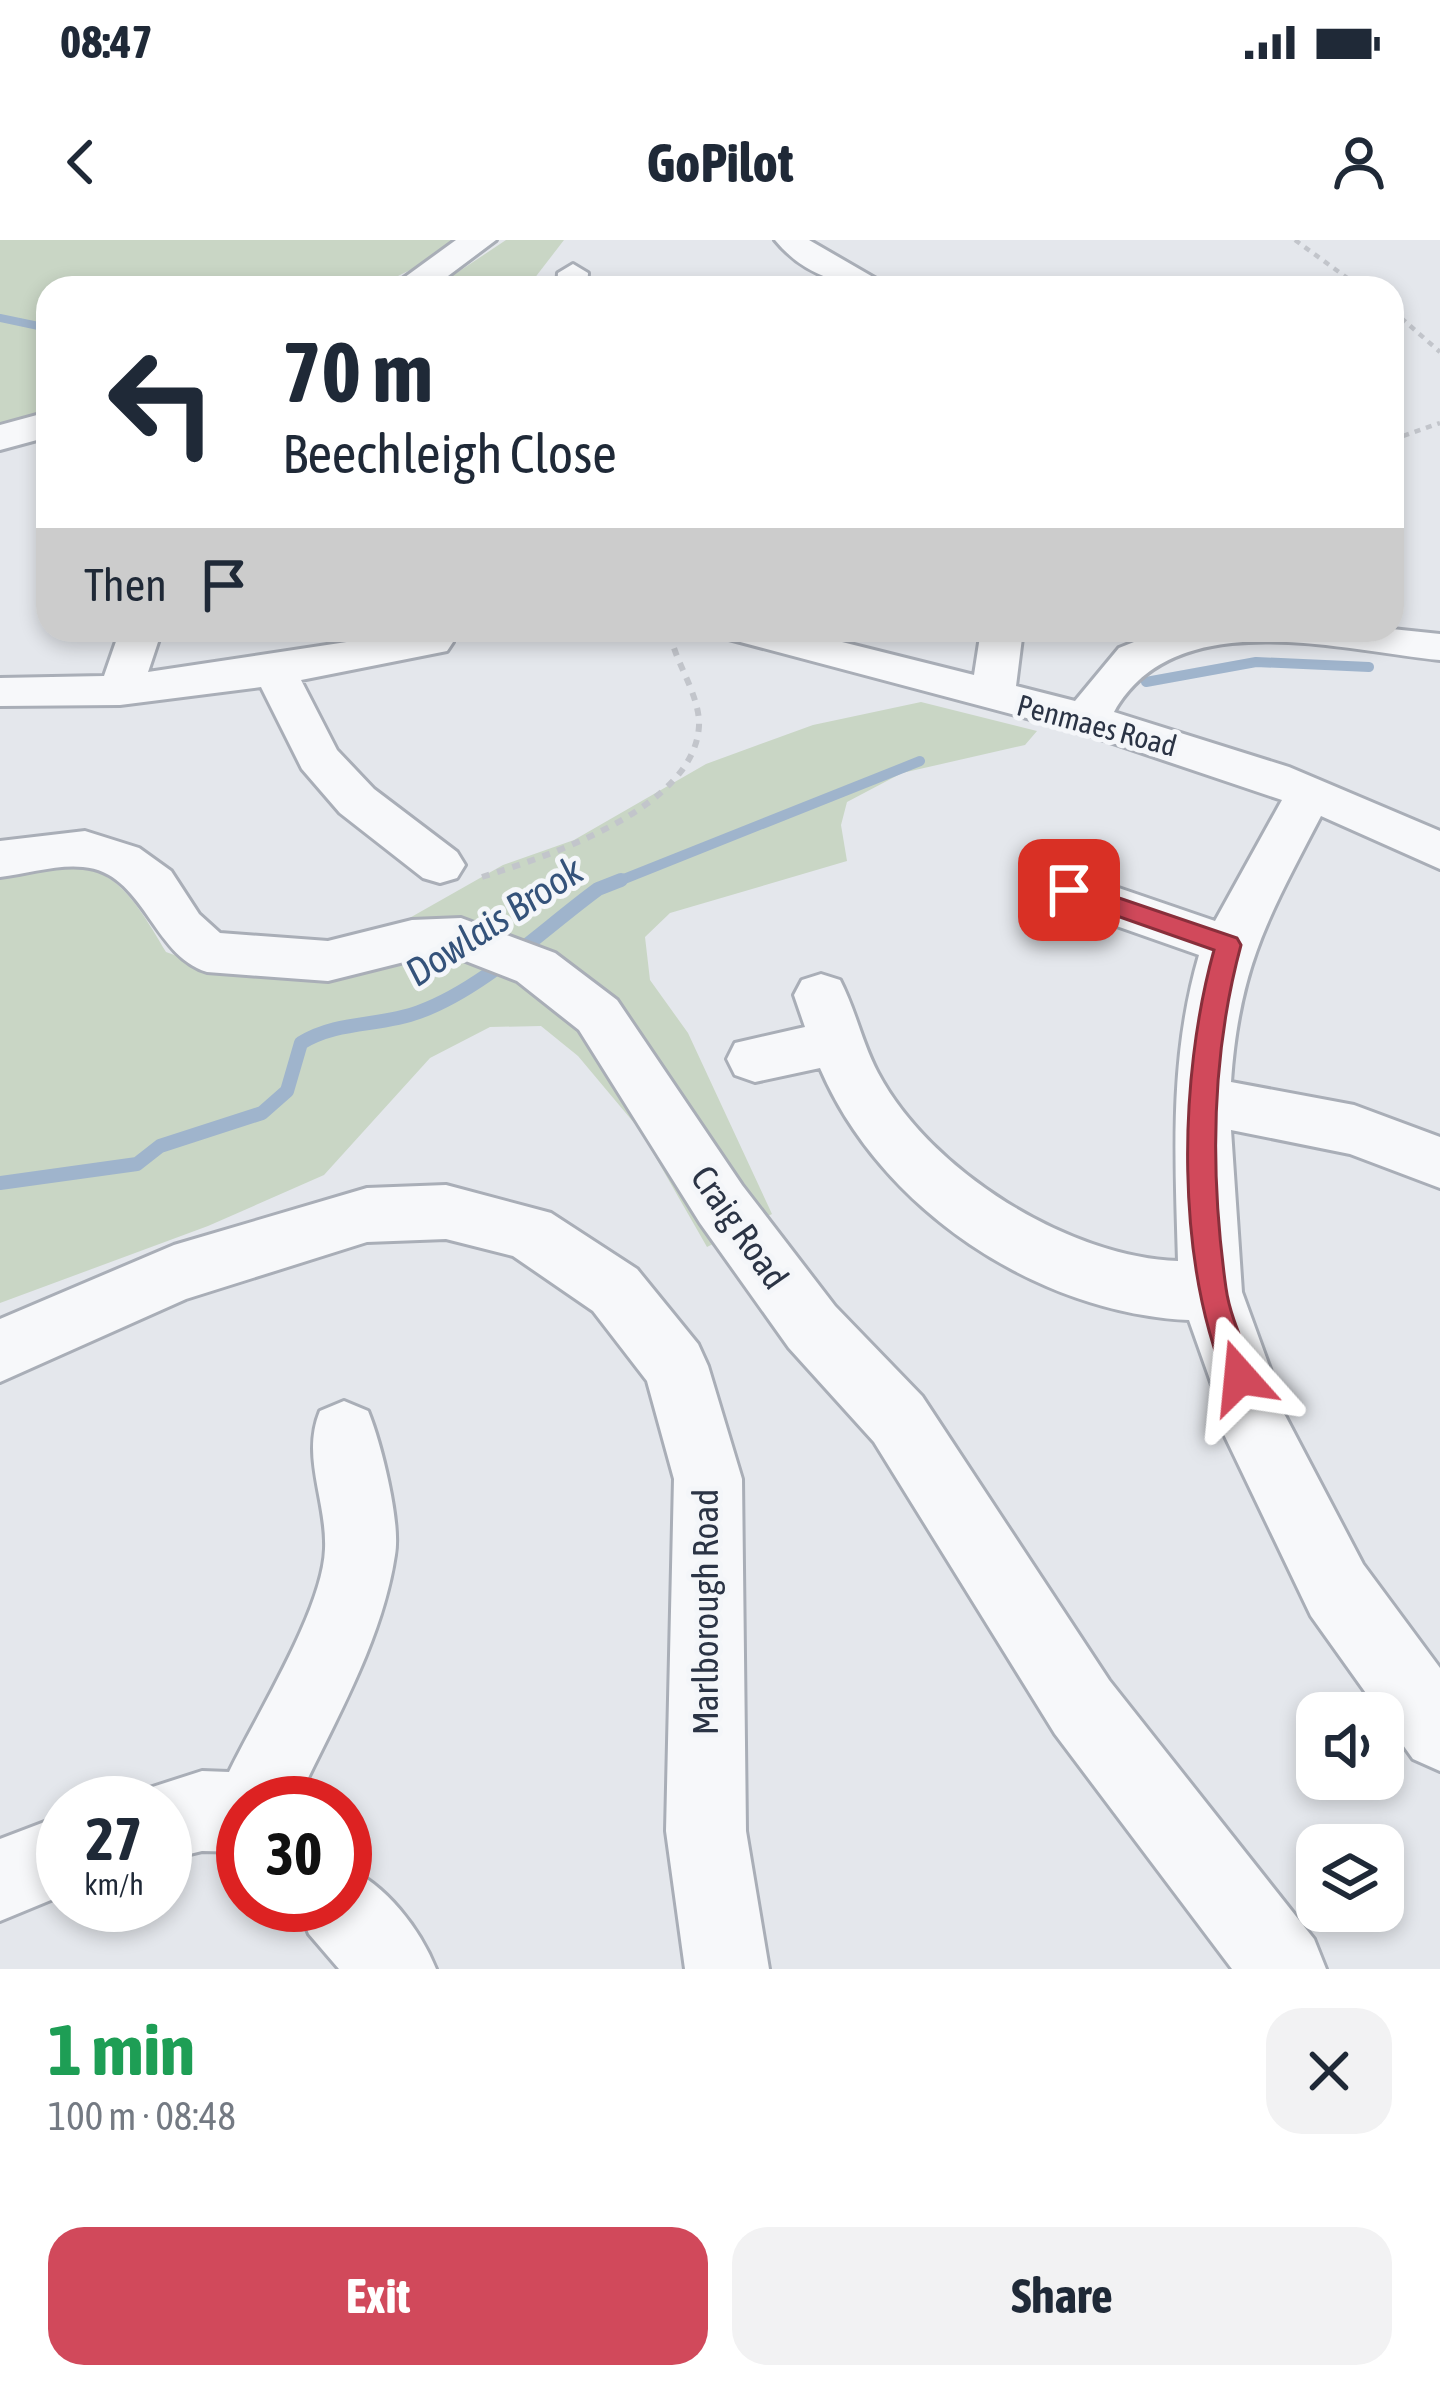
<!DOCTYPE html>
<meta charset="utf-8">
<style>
body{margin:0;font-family:"Asap Condensed",sans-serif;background:#f2f2f3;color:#1f2937;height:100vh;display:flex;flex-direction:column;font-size:45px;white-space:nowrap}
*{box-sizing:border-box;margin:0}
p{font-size:39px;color:#747a83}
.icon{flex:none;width:66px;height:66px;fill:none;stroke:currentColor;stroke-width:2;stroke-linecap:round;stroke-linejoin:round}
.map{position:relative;height:1729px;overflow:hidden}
.panel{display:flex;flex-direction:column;background:#fff;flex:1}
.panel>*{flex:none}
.banner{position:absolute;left:36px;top:36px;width:1368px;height:366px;border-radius:36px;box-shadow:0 6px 18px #0003;background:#fff;color:#1f2937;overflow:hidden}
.controls{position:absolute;left:1296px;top:1452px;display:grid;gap:24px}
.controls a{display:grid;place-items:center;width:108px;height:108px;border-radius:24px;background:#fff;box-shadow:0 6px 18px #0003;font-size:60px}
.speed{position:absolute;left:36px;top:1536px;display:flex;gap:24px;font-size:60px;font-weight:700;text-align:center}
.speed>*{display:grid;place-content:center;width:156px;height:156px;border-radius:50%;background:#fff;box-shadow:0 6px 18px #0003;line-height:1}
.speed small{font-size:30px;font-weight:400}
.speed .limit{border:18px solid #d22;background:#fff;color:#111}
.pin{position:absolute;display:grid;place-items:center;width:102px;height:102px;color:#fff;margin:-51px;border-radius:24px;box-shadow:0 6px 18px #0006}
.me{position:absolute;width:132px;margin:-66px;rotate:342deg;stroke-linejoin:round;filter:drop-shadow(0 0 9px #0008)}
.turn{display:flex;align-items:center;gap:42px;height:252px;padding:0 48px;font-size:54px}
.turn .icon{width:156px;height:156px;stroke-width:2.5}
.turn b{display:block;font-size:84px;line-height:102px}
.then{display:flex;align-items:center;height:114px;padding:0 48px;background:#0003;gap:24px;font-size:45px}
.round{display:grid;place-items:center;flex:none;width:126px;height:126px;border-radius:36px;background:#f2f2f3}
.head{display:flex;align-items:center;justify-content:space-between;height:204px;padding:0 48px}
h1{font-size:72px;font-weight:700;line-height:90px;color:#1e9e55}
.button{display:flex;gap:24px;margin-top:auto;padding:24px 48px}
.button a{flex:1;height:138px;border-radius:36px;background:#d1495b;color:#fff;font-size:48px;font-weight:700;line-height:138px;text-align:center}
.button a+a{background:#f2f2f3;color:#1f2937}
.status{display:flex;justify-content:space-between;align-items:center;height:84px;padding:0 60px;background:#fff;direction:ltr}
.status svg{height:33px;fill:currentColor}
header{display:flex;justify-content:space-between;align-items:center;height:156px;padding:0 48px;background:#fff;font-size:54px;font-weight:700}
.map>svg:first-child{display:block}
.green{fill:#c9d6c5}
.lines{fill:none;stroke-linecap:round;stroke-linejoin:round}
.stream-far2{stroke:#9fb4cc;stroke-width:8}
.stream-far1{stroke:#9fb4cc;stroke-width:10}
.stream{stroke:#9fb4cc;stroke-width:14}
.minor-casing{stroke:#a9aeb7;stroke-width:6}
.tertiary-casing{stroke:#a9aeb7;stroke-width:6}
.path-far1{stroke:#c2c5cb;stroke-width:4.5;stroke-dasharray:6 6;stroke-linecap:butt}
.path{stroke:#c2c5cb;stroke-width:6;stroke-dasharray:8 8;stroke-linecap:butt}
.minor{fill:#f7f8fa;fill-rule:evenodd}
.tertiary{fill:#f7f8fa;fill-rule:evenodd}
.route{fill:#d1495b;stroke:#882f3b;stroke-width:3}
.labels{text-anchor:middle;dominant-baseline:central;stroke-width:10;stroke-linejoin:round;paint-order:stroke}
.far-street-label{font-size:30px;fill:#2b3445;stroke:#f4f6f9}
.street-label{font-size:36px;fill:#2b3445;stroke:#f4f6f9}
.water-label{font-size:39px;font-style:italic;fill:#34527a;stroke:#f4f6f9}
</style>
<div class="status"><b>08:47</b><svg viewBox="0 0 49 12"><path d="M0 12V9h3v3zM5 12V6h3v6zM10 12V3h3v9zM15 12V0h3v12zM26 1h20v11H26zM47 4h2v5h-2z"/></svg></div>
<header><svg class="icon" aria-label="back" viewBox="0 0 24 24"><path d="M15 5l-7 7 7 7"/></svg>GoPilot<svg class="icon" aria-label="person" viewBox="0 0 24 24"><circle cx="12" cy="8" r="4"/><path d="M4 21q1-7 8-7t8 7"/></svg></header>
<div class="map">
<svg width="1440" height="1729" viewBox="0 0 1440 1729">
<rect width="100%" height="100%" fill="#e4e7ec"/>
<path class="green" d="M0,0h452l-28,23 -50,25h-326v124l-48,14z
M506,0h58l-37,48h-93z
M921,462l116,29 -12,14 -123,28 -55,29 -6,23 6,36 -177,52 -25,24 5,43 38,53 84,181 -65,33 -67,-117 -62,-74 -37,-30 -51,1 -60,31 -106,117 -116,51 -208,77v-430c98,-18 117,-6 166,79l61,22 149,-37 127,-72 71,-25 132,-76 107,-39z"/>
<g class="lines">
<path class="stream-far2" d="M0,78l48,10"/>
<path class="stream-far1" d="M1146,442l110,-20 113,5
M614,643l306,-122"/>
<path class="stream" d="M0,943l137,-19 23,-18 102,-33 25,-22 14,-48c38,-23 78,-16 118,-31 65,-24 123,-82 179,-123l23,-9"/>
<g class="minor-casing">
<path id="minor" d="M775,0h34l83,48c-45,0 -87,-11 -117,-48z
M573,24l15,9 -1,15h-30l1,-15z
M1392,389l48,5v26c-101,-10 -265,-57 -326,52l175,55 151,64v38l-119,-53c-52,100 -82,150 -90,266l123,23 86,32v51l-90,-34 -119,-24 11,162 31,85 -9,21 15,6 84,160 77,104v103l-27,-12 -102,-143 -90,-188 10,-23 -14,-6 -28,-79c-152,-7 -309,-111 -369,-252l-65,14 -20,-7 -8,-16 8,-16 70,-16 -11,-32 8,-15 19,-6 19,6c16,31 22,63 38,93 52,98 190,184 300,188 -3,-105 -9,-203 21,-306l-148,-52 -7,-13 7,-13 18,-6 146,50 67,-121 -199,-67 -354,-94 -6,-9h71l180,45 7,-45h42l-7,56 59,15 44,-53 45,-18z
M120,390h42l-14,42 278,-42 21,3 6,9 -6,9 -146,29 36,70 37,39 83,63 8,13 -8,13 -17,5 -17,-5 -83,-65 -38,-44 -41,-82 -141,18 -120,1v-28l104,-2z
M85,591l54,17 32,23 28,43 21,19 108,8 84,-21 49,-2 94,35 62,47 125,185 93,121 87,90 187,284 205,259 12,30h-94l-177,-235 -181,-292 -85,-94 -89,-125 -121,-193 -62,-49 -59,-23 -46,2 -84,21 -121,-9c-55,-17 -63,-100 -124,-105 -25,-3 -57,7 -83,10v-36z
M446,945l105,28 86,56 61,75 10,22 34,113 4,352 23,138h-84l-19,-138 8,-352 -27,-98 -54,-70 -80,-55 -67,-17 -79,3 -181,57 -186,83v-63l174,-74 193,-57z
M344,1161l24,10c13,32 33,111 27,144 -13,87 -62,169 -99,248h-53v49l-41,-1 -37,9v-57h-33l5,-11 65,-21 27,1c27,-56 94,-163 96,-223 2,-48 -24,-92 -5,-138z
M63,1575v80l-63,26v-82z
M345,1627c41,17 75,62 91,102h-97l-30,-35 -12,-29h48z"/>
</g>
<g class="tertiary-casing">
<path id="tertiary" d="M456,0h40l-64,48h-42z
M48,172v25l-48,13v-25z"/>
</g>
<path class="path-far1" d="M1295,0l66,48
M1392,70l48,42
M1392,200l48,-17"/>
<path class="path" d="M482,637c66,-21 212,-68 217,-151 1,-26 -17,-54 -25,-78l-3,-12 6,-6"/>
<use href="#minor" class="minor"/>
<use href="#tertiary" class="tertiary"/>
</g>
<path class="route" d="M1069,641l168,57 4,7c-30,111 -31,229 -15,343 4,30 20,61 30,89l-5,11 -11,5 -11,-5c-54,-126 -51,-308 -15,-438l-154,-54 -3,-6z"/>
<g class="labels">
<g class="far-street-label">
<text transform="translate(1097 485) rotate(15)">Penmaes Road</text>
</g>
<g class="street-label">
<text transform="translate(740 987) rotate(55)">Craig Road</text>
<text transform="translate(705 1372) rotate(-90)">Marlborough Road</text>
</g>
<g class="water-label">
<text transform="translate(494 681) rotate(-33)">Dowlais Brook</text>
</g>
</g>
</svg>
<div class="controls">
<a><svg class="icon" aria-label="sound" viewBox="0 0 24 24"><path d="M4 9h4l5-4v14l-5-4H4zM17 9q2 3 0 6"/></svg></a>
<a><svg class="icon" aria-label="layers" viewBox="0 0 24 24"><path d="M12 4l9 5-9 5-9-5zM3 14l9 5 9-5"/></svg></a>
</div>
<div class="speed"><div>27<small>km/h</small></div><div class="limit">30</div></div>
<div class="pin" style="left:1069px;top:650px;background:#d93025"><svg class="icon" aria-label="arrive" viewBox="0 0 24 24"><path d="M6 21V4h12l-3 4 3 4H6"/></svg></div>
<svg class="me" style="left:1240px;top:1137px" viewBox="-20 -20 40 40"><path d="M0-17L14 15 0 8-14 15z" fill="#d1495b" stroke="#fff" stroke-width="4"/></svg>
<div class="banner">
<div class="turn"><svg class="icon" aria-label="left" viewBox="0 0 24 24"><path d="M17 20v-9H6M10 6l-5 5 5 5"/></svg><div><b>70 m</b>Beechleigh Close</div></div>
<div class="then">Then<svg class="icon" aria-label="arrive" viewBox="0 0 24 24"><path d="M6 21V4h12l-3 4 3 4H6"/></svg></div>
</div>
</div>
<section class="panel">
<div class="head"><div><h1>1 min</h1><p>100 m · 08:48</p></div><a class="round"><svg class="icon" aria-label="close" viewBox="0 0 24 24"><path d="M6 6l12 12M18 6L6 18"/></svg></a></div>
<div class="button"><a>Exit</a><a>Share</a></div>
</section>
